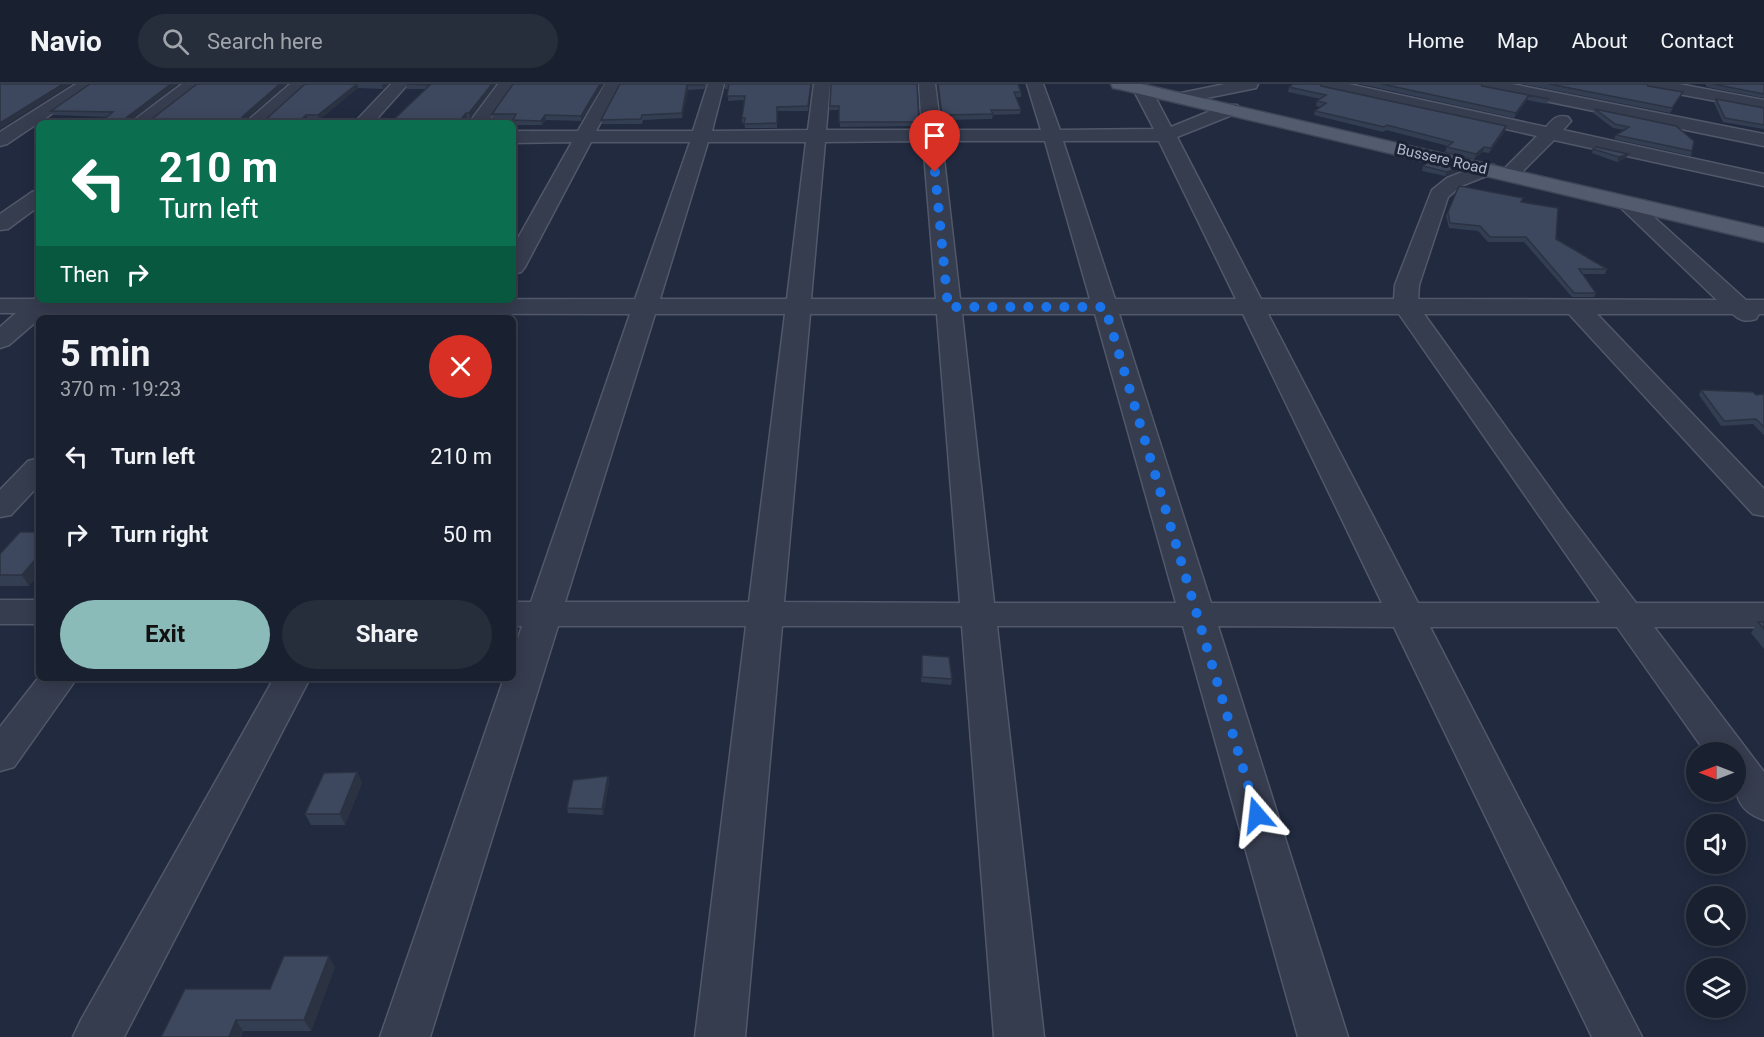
<!DOCTYPE html>
<meta charset="utf-8">
<style>
body{margin:0;font-family:Roboto,sans-serif;background:#262d3b;color:#f1f3f6;height:100vh;display:flex;flex-direction:column;font-size:22px;white-space:nowrap}
*{box-sizing:border-box;margin:0}
p{font-size:20px;color:#9fa3aa}
.icon{flex:none;width:33px;height:33px;fill:none;stroke:currentColor;stroke-width:2;stroke-linecap:round;stroke-linejoin:round}
.map{position:relative;flex:1;overflow:hidden}
.sheet{position:absolute;left:36px;top:231px;width:480px;height:366px;display:flex;flex-direction:column;background:#19202f;border-radius:9px;box-shadow:0 3px 15px #0003,0 0 0 2px #373e4b}
.sheet>*{flex:none}
.guide{position:absolute;left:36px;top:36px;width:480px;height:183px;border-radius:9px;box-shadow:0 3px 15px #0003,0 0 0 2px #373e4b;background:#0b6e4f;color:#fff;overflow:hidden}
.needle{width:39px;rotate:270deg}
.controls{position:absolute;left:1686px;top:658px;display:grid;gap:12px}
.controls a{display:grid;place-items:center;width:60px;height:60px;border-radius:50%;background:#19202f;box-shadow:0 3px 15px #0003,0 0 0 2px #373e4b;font-size:30px}
.pin{position:absolute;display:grid;place-items:center;width:51px;height:51px;color:#fff;margin:-62px -26px;border-radius:50% 50% 50% 0;rotate:-45deg;box-shadow:0 0 6px #0007}
.pin .icon{rotate:45deg}
.me{position:absolute;width:66px;margin:-33px;rotate:343deg;stroke-linejoin:round;filter:drop-shadow(0 0 4px #0008)}
.turn{display:flex;align-items:center;gap:21px;height:126px;padding:0 24px;font-size:27px}
.turn .icon{width:78px;height:78px;stroke-width:2.5}
.turn b{display:block;font-size:42px;line-height:51px}
.then{display:flex;align-items:center;height:57px;padding:0 24px;background:#0003;gap:12px;font-size:22px}
.round{display:grid;place-items:center;flex:none;width:63px;height:63px;border-radius:32px;background:#262d3b}
.summary{display:flex;align-items:center;justify-content:space-between;height:102px;padding:0 24px}
h1{font-size:36px;font-weight:700;line-height:45px}
.action{display:flex;gap:12px;margin-top:auto;padding:12px 24px}
.action a{flex:1;height:69px;border-radius:36px;background:#8bbbb9;color:#111;font-size:24px;font-weight:700;line-height:69px;text-align:center}
.action a+a{background:#262d3b;color:#f1f3f6}
ul{padding:0;list-style:none}
li{display:flex;align-items:center;gap:18px;height:78px;padding:0 24px}
li div{flex:1}
li b{display:block;font-size:22px}
li em{font-style:normal}
header{display:flex;align-items:center;gap:36px;box-sizing:border-box;height:84px;padding:0 30px;background:#19202f;border-bottom:2px solid #373e4b}
header strong{font-size:28px}
nav{display:flex;gap:33px;margin-inline-start:auto;font-size:21px}
.search{width:420px;height:54px;background:#262d3b;display:flex;align-items:center;gap:15px;box-sizing:border-box;padding:0 21px;border-radius:33px;color:#9fa3aa;font-size:22px}
.map>svg:first-child{display:block}
.lines{fill:none;stroke-linecap:round;stroke-linejoin:round}
.minor-casing{stroke:#51586a;stroke-width:3}
.major-casing{stroke:#3f4658;stroke-width:3}
.minor{fill:#363d4f;fill-rule:evenodd}
.major{fill:#535c6f;fill-rule:evenodd}
.wall{fill:#343e52}
.shaded-wall{fill:#2b3242}
.building{fill:#3d485f;stroke:#2b3242;stroke-width:1.5}
.route{stroke:#1a73e8;stroke-width:10;stroke-dasharray:0 18}
.labels{text-anchor:middle;dominant-baseline:central;stroke-width:6;stroke-linejoin:round;paint-order:stroke}
.far-street-label{font-size:15px;fill:#b1b8ca;stroke:#1b2234}
</style>
<header>
<strong>Navio</strong>
<div class="search"><svg class="icon" aria-label="search" viewBox="0 0 24 24"><circle cx="10" cy="10" r="6"/><path d="M15 15l6 6"/></svg>Search here</div>
<nav><a>Home</a><a>Map</a><a>About</a><a>Contact</a></nav>
</header>
<div class="map">
<svg width="1764" height="953" viewBox="0 0 1764 953">
<rect width="100%" height="100%" fill="#212a3f"/>
<g class="lines">
<g class="minor-casing">
<path id="minor" d="M76,0h20l-89,60 -7,2v-14z
M182,0h19l-50,39h-21z
M290,0h18l-43,39h-20z
M391,0h17l-35,39h-19z
M498,0h17l-28,39h-18z
M605,0h16l-25,47h97l15,-47h16l-12,47 96,-1 6,-46h16l-4,46h96l-3,-46h16l6,46h100l-14,-46h16l17,46 94,-1 -21,-40 3,-4 6,-1 9,5 20,38 54,-22h12l3,4 -3,4 -60,24 84,162h133l1,-14 37,-95 15,-12 33,-13h14l3,4 -3,4 -33,13 -13,11 -29,88 -1,14 299,1 -96,-92 -3,-4 3,-4 7,-2 7,2 111,100h18v14h-5l-3,5c-10,3 -16,2 -23,-5h-136l167,175v27l-11,-2 -184,-200h-145l140,194 72,95h128v24h-110l110,145v48c-35,-12 -28,-36 -28,-67h-30l-89,-126h-187l212,410h-50l-198,-410 -176,-1 130,411h-50l-115,-411h-186l47,411h-50l-32,-411h-180l-37,411h-50l51,-411h-188l-128,411h-50l124,-359h9v-25l9,-27h-9v-24h18l99,-288 -584,-1 -37,32 -9,3v-21l16,-14h-16v-14h34l5,-4v5l596,-1 55,-157h-99l-66,125 -4,5 -8,2v-27l59,-105 -59,1v-12h65zM923,57l13,158h-125l14,-157zM942,57h103l45,158h-130zM1063,57h96l77,158h-121zM708,58h98l-19,157h-127zM655,230h130l-36,288h-184zM810,230h127l23,289 -176,-1zM962,230h133l81,289h-182zM1119,230h124l139,289h-171zM1268,230h131l201,289h-182z
M1225,0h33l-2,4 -74,15 -6,-1 -3,-4 3,-4z
M1318,0h31l197,43c7,-8 11,-13 22,-10l3,4 -8,9 201,44v12l-210,-46 -39,39h-14l-3,-4 39,-39 -211,-47 -6,-1z
M1479,0h33l252,50v12l-277,-57 -6,-1z
M1644,0h35l85,16v10l-112,-21 -6,-1z
M39,106v16l-31,23 -8,1v-16l32,-22z
M39,374v27l-28,30 -11,2v-27l28,-29z
M0,516h39v24h-39z
M39,593l38,1 -63,89 -14,4v-44z
M274,594h36l-186,359h-51l8,-17z"/>
</g>
<g class="major-casing">
<path id="major" d="M1111,0h30l623,144v14l-645,-153 -6,-1z"/>
</g>
<use href="#minor" class="minor"/>
<use href="#major" class="major"/>
</g>
<path class="wall" d="M90,0h88l-47,37h18l48,-37h90l-42,36h20l40,-36h84l-6,5 -25,-1 -39,32h-11l-4,3h-205l8,-6 -54,-2 -2,-4z
M406,0h90l-26,34h-3l-42,-29h-18z
M513,0h91l-23,37 -35,-1 -4,5h-29v-6h-20l-1,-5z
M620,0h87l-3,5 -16,1 -6,28 -39,2 -1,4h-40l-1,-4z
M725,0h87l-4,27h-31v17h-32l-1,-5h-2v-5l2,-18 -16,1 1,-12h-4z
M917,0l2,42 -79,1 -1,-17h-9v-4z
M937,0h81l3,8v5h-6l6,13 -1,4 -27,1 -1,4 -50,1z
M1360,0h121l1,2 67,13 -2,5 -20,-4 -13,18z
M1523,0h124l1,2 35,6 -13,21z
M1705,0h59v14l-57,-11z
M1321,2l185,40 -1,5 -16,22 -6,-1 -9,7 -29,-7 2,-5 1,-1 -62,-16 -3,2 -69,-17 1,-4 5,-4 -4,-1 1,-5 4,-2 -33,-7 1,-5z
M1716,15l48,9v21l-41,-7 -9,-19z
M1595,25l97,42 -1,5 -77,-17 2,-4 8,-5 -11,-2 -20,-15z
M1593,65l35,5 -2,4 -9,4 -25,-9z
M1423,82l34,6 -12,4 -23,-5z
M1521,118l35,37 51,30 -2,5h-23l14,19 -2,4h-22l-48,-55h-36l-10,-11 -29,-3 -3,-12 2,-4z
M1701,306l55,5 8,-1v41l-11,-11 -32,2 -22,-31z
M39,448v42l-10,12h-29v-32z
M1758,538h6v27l-13,-16z
M922,571l30,24 -1,6 -30,-3z
M173,594h50l-3,5 -46,-2z
M357,688l5,11 -17,42h-34l-6,-11z
M608,692l1,6 -6,33 -35,-2 -1,-5z
M335,883l-24,64h-68l-2,6h-80l109,-48z"/>
<path class="shaded-wall" d="M63,0h9l-72,45v-6z
M171,0h7l-50,39 -2,-5z
M280,0h7l-43,37 -2,-1v-3z
M357,0l1,4 -39,32 -1,-5z
M382,0h7l-6,5z
M492,0h4l-26,34 -1,-5z
M600,0h4l-23,37v-5z
M687,1l1,5 -6,28v-5z
M1529,11l-2,5 -13,18 2,-5z
M466,29l1,5 -4,5h-5z
M306,31l2,5 -4,3h-7z
M545,31l1,5 -4,5 -1,-4z
M1506,42l-1,5 -16,22 2,-5z
M1484,63l-1,5 -9,7 2,-5z
M1628,70l-2,4 -9,4 2,-5z
M1459,83l-2,5 -12,4 2,-4z
M39,471v19l-10,12 -7,-11z
M217,594h6l-3,5z
M357,688l5,11 -17,42 -5,-11z
M608,692l1,6 -6,33 -1,-6z
M329,872l6,11 -24,64 -7,-11z
M236,936l7,11 -2,6h-12z"/>
<path class="building" d="M0,0h63l-63,39z
M90,0h81l-45,34 2,3h21l48,-37h83l-38,33v3h23l40,-36h52l-39,31h-12l-9,8h-198l14,-11 -62,-1z
M406,0h86l-23,29h-3l-8,10h-68l40,-38z
M513,0h87l-19,32 -36,-1 -4,6 -28,-1 3,-6h-24z
M620,0h84v1h-17l-5,28 -40,2 -1,4 -40,1z
M725,0h86l-3,22 -31,1v16l-33,1 1,-6h-3l3,-22h-18l2,-12z
M831,0h86l2,38h-80v-16h-9z
M938,0h80l3,8h-7l7,18h-30l2,4 -51,1z
M1293,0h27l1,2 185,40 -15,22 -7,-1 -8,7 -29,-7 6,-5 -66,-17 -3,2 -69,-16 11,-8 -9,-2 9,-6 -37,-8z
M1382,0h99l1,2 67,13 -20,-4 -13,18z
M1549,0h98l1,2 35,6 -11,16z
M1713,0h51v10z
M1716,15l48,9v17l-39,-7z
M1595,25l81,17 18,15 -2,10 -76,-16 13,-8 -14,-3z
M1596,63l32,7 -9,3 -26,-8z
M1430,77l29,6 -12,5 -24,-6z
M1460,102l63,12 -2,4 37,6 -2,31 51,30h-28l17,24h-22l-48,-56h-36l-10,-11 -30,-3 -2,-11 10,-24z
M1701,306l52,2 3,3 8,-1v33l-8,-8 -32,2z
M20,448h19v23l-17,20h-22v-21z
M1758,538h6v7z
M922,571l27,2 3,22 -30,-2z
M357,688l-17,42h-35l19,-41z
M608,692l-6,33 -35,-1 6,-28z
M284,872h45l-25,64h-68l-7,17h-68l24,-48h85z"/>
<g class="lines">
<path class="route" d="M935,88l13,135h157l152,508"/>
</g>
<g class="labels">
<g class="far-street-label">
<text transform="translate(1442 75) rotate(13)">Bussere Road</text>
</g>
</g>
</svg>
<div class="controls">
<a><svg class="needle" viewBox="-14 -14 28 28"><path d="M0-13l5 13h-10z" fill="#e53935"/><path d="M0 13l5-13h-10z" fill="#9fa3aa"/></svg></a>
<a><svg class="icon" aria-label="sound" viewBox="0 0 24 24"><path d="M4 9h4l5-4v14l-5-4H4zM17 9q2 3 0 6"/></svg></a>
<a><svg class="icon" aria-label="search" viewBox="0 0 24 24"><circle cx="10" cy="10" r="6"/><path d="M15 15l6 6"/></svg></a>
<a><svg class="icon" aria-label="layers" viewBox="0 0 24 24"><path d="M12 4l9 5-9 5-9-5zM3 14l9 5 9-5"/></svg></a>
</div>
<div class="pin" style="left:935px;top:88px;background:#d93025"><svg class="icon" aria-label="arrive" viewBox="0 0 24 24"><path d="M6 21V4h12l-3 4 3 4H6"/></svg></div>
<svg class="me" style="left:1257px;top:731px" viewBox="-20 -20 40 40"><path d="M0-17L14 15 0 8-14 15z" fill="#1a73e8" stroke="#fff" stroke-width="4"/></svg>
<div class="guide">
<div class="turn"><svg class="icon" aria-label="left" viewBox="0 0 24 24"><path d="M17 20v-9H6M10 6l-5 5 5 5"/></svg><div><b>210 m</b>Turn left</div></div>
<div class="then">Then<svg class="icon" aria-label="right" viewBox="0 0 24 24"><path d="M7 20v-9h11M14 6l5 5-5 5"/></svg></div>
</div>
<section class="sheet">
<div class="summary"><div><h1>5 min</h1><p>370 m · 19:23</p></div><a class="round" style="background:#d93025;color:#fff"><svg class="icon" aria-label="close" viewBox="0 0 24 24"><path d="M6 6l12 12M18 6L6 18"/></svg></a></div>
<ul>
<li><svg class="icon" aria-label="left" viewBox="0 0 24 24"><path d="M17 20v-9H6M10 6l-5 5 5 5"/></svg><div><b>Turn left</b></div><em>210 m</em></li>
<li><svg class="icon" aria-label="right" viewBox="0 0 24 24"><path d="M7 20v-9h11M14 6l5 5-5 5"/></svg><div><b>Turn right</b></div><em>50 m</em></li>
</ul>
<div class="action"><a>Exit</a><a>Share</a></div>
</section>
</div>
